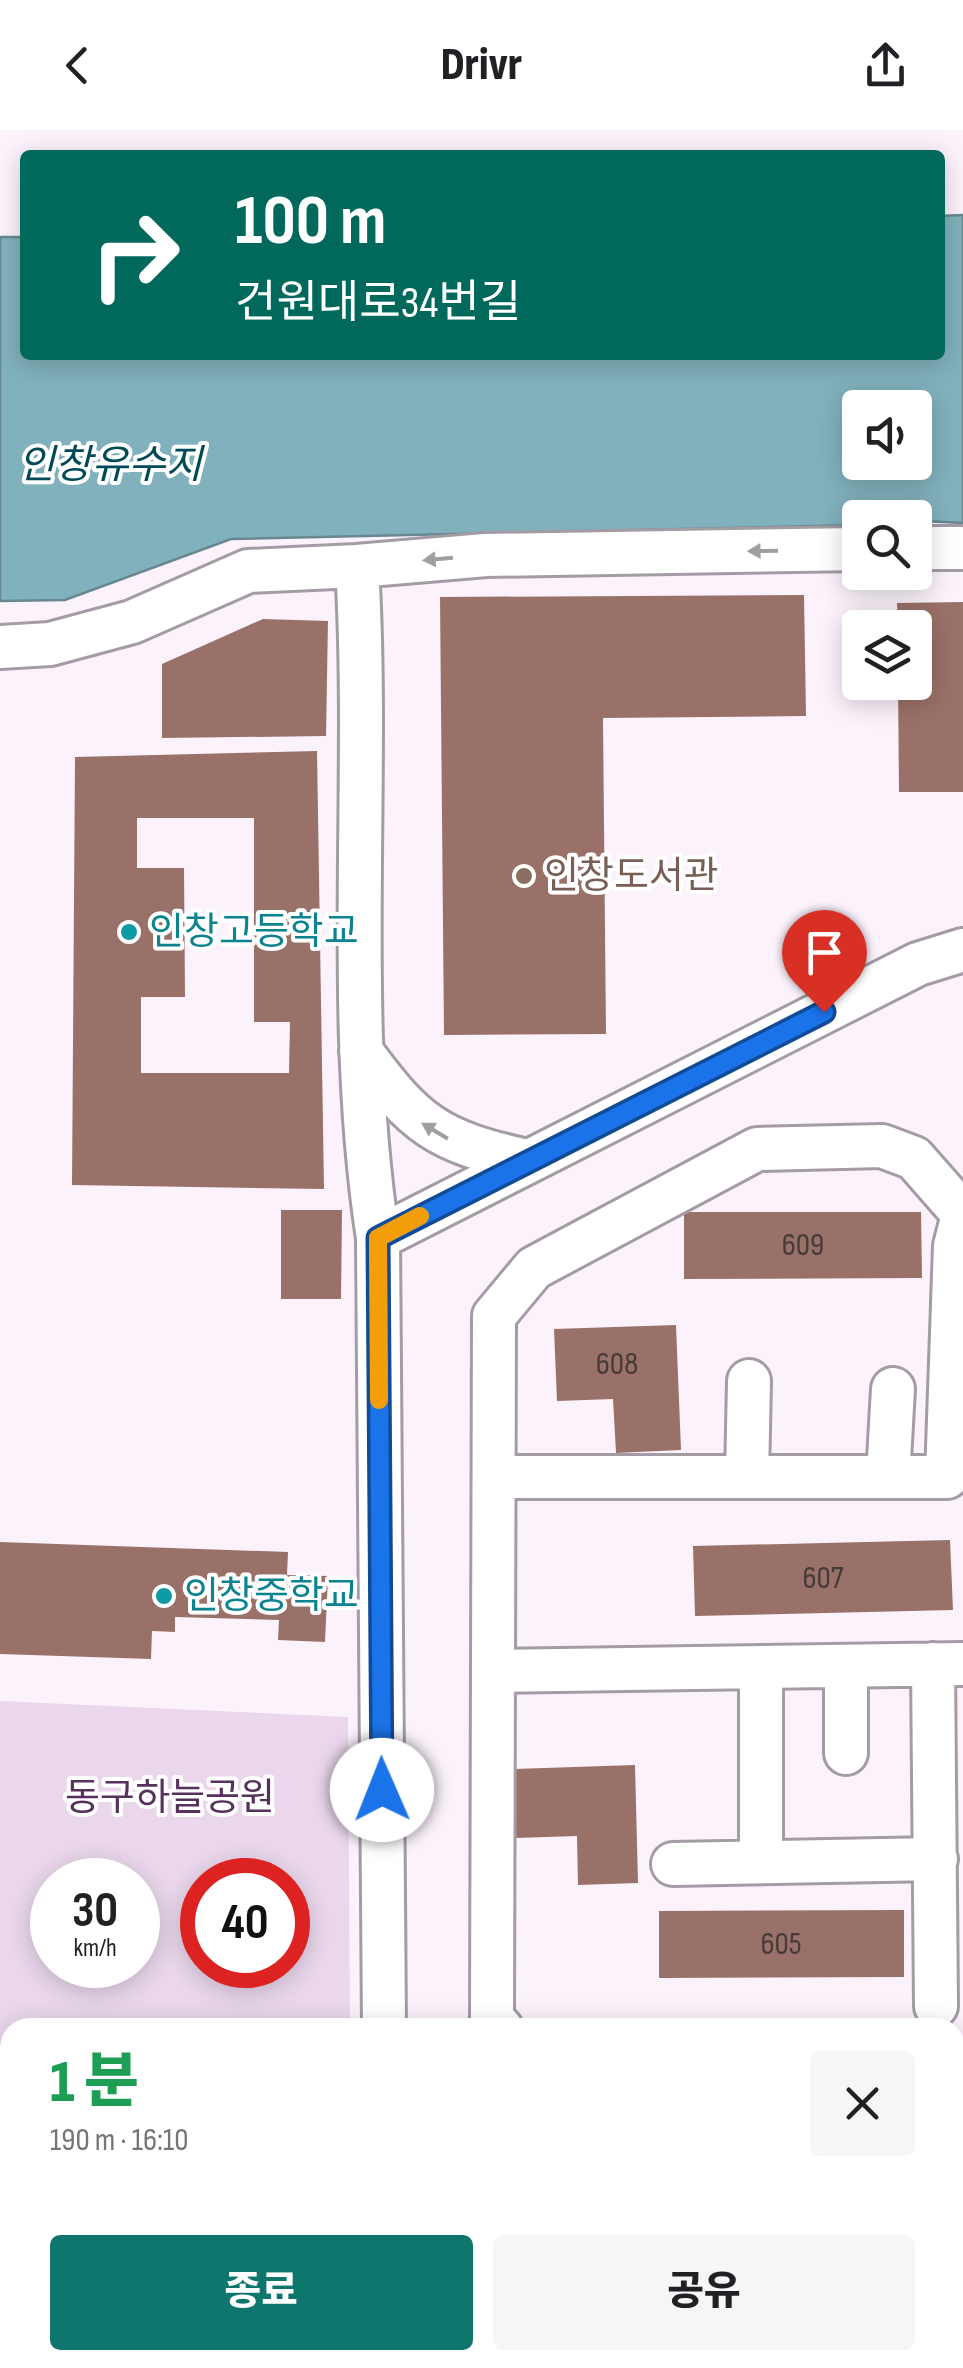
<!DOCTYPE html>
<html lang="ko">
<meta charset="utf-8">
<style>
body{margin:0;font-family:"Sofia Sans Condensed","Noto Sans KR",sans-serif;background:#f6f6f6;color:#202124;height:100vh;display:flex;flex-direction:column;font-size:38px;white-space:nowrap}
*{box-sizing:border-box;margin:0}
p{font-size:32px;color:#757577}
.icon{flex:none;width:55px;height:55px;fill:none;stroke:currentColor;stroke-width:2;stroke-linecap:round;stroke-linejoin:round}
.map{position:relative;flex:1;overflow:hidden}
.side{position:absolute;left:0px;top:1888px;width:965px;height:352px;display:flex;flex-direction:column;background:#fff;border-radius:30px 30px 0 0;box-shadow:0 5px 25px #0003}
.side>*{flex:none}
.banner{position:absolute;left:20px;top:20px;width:925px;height:210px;border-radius:10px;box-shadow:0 5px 25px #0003;background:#00695c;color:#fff;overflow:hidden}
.tools{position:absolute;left:842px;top:260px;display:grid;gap:20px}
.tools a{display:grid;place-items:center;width:90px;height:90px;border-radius:10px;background:#fff;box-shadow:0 5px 25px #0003;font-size:50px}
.speed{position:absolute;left:30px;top:1728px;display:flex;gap:20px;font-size:50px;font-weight:700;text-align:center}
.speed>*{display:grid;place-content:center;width:130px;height:130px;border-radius:50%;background:#fff;box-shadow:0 5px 25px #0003;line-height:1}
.speed small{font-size:25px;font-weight:400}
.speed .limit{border:15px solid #d22;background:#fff;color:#111}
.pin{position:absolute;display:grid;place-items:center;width:85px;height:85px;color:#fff;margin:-102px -42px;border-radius:50% 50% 50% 0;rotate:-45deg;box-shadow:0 0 10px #0007}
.pin .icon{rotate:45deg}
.me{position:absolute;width:110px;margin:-55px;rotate:359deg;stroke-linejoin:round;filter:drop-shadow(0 0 8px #0008)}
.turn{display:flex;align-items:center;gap:35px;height:210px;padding:0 50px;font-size:45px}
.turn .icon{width:130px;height:130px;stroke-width:2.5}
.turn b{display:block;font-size:70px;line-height:85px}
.round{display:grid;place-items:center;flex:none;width:105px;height:105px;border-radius:10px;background:#f6f6f6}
.overview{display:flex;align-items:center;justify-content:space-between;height:170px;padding:0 50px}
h1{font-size:60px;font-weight:800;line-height:75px;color:#1e9e55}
.button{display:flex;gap:20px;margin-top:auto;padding:20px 50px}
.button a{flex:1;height:115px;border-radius:10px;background:#0f766e;color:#fff;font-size:40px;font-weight:800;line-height:115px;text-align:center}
.button a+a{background:#f6f6f6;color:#202124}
header{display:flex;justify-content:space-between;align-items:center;height:130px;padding:0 50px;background:#fff;font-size:45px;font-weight:800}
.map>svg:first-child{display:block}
.green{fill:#ead7ec;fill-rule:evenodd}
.water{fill:#81b1bc;stroke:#678890;stroke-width:2.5;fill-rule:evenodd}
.building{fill:#9a7169;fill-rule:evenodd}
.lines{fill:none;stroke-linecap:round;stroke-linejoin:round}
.minor-casing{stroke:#a49ca5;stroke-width:48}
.highway-casing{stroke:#d5d4d5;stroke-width:60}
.minor{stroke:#fff;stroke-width:42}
.highway{stroke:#f7beab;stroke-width:55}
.oneway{fill:#a09ea0}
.route-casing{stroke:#114b97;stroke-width:25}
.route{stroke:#1a73e8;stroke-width:18}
.slow{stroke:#f59e0b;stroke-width:18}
.education-dot{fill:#8d6e63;stroke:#fff;stroke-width:4}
.culture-dot{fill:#0f9aa8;stroke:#fff;stroke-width:4}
.labels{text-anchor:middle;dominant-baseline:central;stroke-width:8;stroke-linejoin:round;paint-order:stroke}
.number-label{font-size:32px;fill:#473a3a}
.education-label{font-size:38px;fill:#785e54;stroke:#fff;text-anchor:start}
.culture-label{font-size:38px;fill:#0d838f;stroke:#fff;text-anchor:start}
.park-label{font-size:38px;fill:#56315b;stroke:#fff}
.water-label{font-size:40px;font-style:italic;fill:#004a56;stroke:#fff}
</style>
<header><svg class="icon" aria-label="back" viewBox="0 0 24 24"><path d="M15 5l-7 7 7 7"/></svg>Drivr<svg class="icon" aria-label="share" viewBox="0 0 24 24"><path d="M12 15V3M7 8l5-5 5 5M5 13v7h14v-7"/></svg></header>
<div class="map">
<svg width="963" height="2238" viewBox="0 0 963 2238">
<rect width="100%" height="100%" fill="#fbf2fc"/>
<path class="green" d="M0,1571l348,16 2,310 -340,1v174l-10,-19zM52,1750h86v85h-86zM202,1750h86v85h-86z
M96,2230h256v8h-252z"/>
<path class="water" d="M963,85v308l-103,-5v7l-629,14 -166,61 -65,1v-364h25v118h915v-139zM860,278h55v54h-55z"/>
<path class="building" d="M804,465l2,121 -203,2 3,316 -162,1 -4,-438z
M963,472v190h-64l-1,-110h17v-54h-17l-1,-25z
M263,489l65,2 -2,115 -164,2v-74z
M317,621l7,438 -252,-4 3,-428zM137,688h117v204h36l-1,51h-148v-76h44l-1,-129h-47z
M281,1080h61l-1,89h-60z
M684,1082h237l1,66 -238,1z
M676,1195l5,125 -65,3 -3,-54 -56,2 -3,-72z
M950,1410l3,70 -258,6 -2,-70z
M0,1412l288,10 -1,23 41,1 -3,66 -47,-2 1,-20 -104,-3v15l-23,-1 -1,28 -151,-5z
M635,1635l3,118 -60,2 -1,-49 -61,2 -2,-69z
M904,1780v67l-245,1v-67z
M955,2163h8v68h-8z
M550,2230h55v8h-55z"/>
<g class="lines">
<g class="minor-casing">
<path id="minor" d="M915,418h48
M357,436l129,-11 374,-6
M0,517l50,-3 82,-22 116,-51 109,-5c13,223 -13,450 21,672
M361,921c54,74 76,90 166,110
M494,1347h453l8,-231 8,-31
M747,1347l2,-96
M888,1347l5,-88
M933,1534l3,342
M761,1537v194
M494,1541l469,-7
M846,1623v-87
M673,1734l263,-5
M384,1898l-6,-790 540,-274 45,-14
M501,1898l-9,-9 2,-703 40,-48 223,-119 125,-3 32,12 49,56
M955,2008h8
M955,2088l8,1
M392,2230v8
M672,2238v-8"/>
</g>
<g class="highway-casing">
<path id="highway" d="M0,2190l10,17"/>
</g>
<use href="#minor" class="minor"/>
<use href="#highway" class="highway"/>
</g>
<defs><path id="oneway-solid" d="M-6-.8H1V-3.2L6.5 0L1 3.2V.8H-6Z" transform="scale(2.5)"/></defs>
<g class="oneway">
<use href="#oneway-solid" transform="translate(763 421) rotate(179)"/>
<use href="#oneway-solid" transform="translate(438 429) rotate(175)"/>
<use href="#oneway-solid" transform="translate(435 1001) rotate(-149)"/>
</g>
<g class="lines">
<g class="route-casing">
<path id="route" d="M382,1660l-4,-552 446,-226"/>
</g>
<use href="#route" class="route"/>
<path class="slow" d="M379,1270l-1,-162 42,-22"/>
</g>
<circle class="education-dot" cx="524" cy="746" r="10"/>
<g class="culture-dot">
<circle cx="129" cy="802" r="10"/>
<circle cx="164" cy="1466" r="10"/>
</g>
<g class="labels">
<g class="number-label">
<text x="803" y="1115">609</text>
<text x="617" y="1234">608</text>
<text x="823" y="1448">607</text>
<text x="781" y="1814">605</text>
</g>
<g class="education-label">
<text x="544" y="746">인창도서관</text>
</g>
<g class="culture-label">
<text x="149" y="802">인창고등학교</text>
<text x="184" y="1466">인창중학교</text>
</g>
<g class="park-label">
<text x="170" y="1668">동구하늘공원</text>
</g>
<g class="water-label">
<text x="110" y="336">인창유수지</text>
</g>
</g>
</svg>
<div class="tools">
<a><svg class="icon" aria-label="sound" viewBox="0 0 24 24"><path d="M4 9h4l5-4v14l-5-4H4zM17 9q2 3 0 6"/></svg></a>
<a><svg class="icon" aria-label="search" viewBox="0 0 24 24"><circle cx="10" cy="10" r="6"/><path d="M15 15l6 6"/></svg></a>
<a><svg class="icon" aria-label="layers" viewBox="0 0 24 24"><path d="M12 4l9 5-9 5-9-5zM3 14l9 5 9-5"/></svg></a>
</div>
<div class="speed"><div>30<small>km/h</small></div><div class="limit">40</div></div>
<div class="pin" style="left:824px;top:882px;background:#d93025"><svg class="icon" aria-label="arrive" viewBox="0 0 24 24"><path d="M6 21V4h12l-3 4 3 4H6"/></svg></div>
<svg class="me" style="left:382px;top:1660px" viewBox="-20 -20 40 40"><circle r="19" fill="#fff"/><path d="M0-13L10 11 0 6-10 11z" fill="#1a73e8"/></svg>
<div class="banner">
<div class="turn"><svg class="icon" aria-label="right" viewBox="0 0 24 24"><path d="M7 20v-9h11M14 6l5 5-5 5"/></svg><div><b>100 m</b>건원대로34번길</div></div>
</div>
<section class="side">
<div class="overview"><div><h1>1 분</h1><p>190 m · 16:10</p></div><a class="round"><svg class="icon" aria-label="close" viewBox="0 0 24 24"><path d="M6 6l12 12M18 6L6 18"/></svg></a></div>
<div class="button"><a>종료</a><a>공유</a></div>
</section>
</div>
